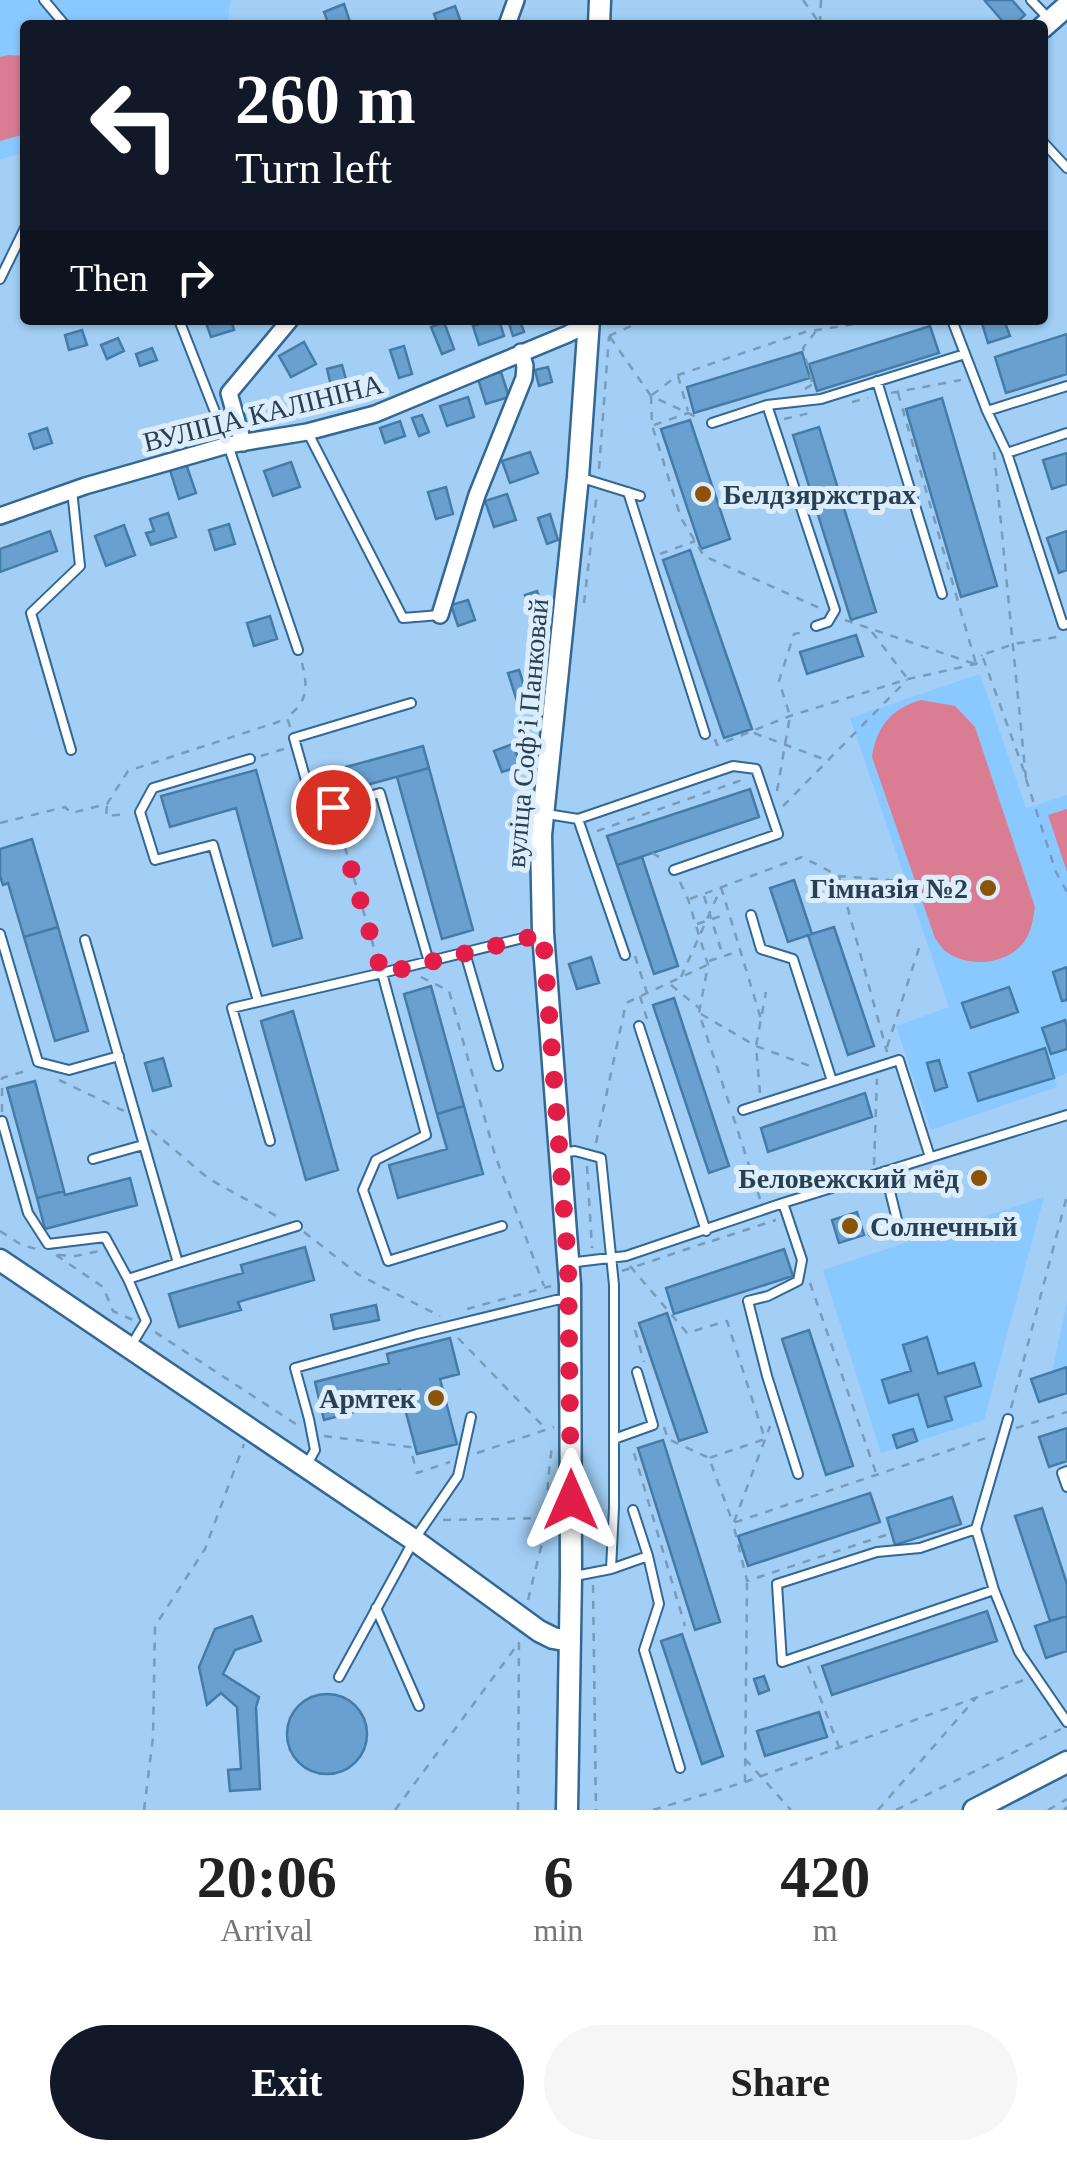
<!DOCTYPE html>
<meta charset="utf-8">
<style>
body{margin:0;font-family:Georgia,serif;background:#f6f6f6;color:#222;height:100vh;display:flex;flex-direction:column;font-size:38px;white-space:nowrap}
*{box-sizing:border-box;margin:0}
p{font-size:32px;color:#767676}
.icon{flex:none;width:55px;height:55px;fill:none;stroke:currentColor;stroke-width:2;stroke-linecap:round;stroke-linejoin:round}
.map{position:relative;height:1810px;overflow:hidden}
.side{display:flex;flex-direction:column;background:#fff;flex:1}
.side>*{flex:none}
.top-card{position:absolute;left:20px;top:20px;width:1028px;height:305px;border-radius:10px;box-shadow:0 2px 8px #0004;background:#111827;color:#fff;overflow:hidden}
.pin{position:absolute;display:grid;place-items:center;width:85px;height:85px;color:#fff;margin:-42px;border:5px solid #fff;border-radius:50%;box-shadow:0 2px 10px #0007}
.me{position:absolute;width:110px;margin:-55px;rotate:0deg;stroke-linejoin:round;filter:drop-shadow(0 0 8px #0008)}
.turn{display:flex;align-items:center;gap:35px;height:210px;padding:0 50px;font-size:45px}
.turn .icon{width:130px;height:130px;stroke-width:2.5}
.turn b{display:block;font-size:70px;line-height:85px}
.then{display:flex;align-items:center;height:95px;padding:0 50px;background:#0003;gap:20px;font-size:38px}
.eta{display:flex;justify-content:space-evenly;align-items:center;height:170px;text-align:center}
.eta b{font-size:60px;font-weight:600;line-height:70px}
.cta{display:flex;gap:20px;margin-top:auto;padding:20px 50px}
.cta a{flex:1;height:115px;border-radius:60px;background:#111827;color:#fff;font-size:40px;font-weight:600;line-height:115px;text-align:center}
.cta a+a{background:#f6f6f6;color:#222}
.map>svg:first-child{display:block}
.built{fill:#8ac9ff}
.green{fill:#da7d93}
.building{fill:#69a0cf;stroke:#457ba7;stroke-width:2.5}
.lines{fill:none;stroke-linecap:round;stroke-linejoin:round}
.lane-casing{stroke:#326893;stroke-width:12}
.street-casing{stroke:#326893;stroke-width:20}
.secondary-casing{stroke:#326893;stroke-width:25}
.path{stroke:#779bbb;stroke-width:2.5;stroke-dasharray:8 8;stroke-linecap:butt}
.lane{stroke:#fff;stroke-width:8}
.street{stroke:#fff;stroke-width:15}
.secondary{stroke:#fff;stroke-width:20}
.route{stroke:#e11d48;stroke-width:18;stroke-dasharray:0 32.4}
.poi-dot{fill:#8b5408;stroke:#dcedfc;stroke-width:4}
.labels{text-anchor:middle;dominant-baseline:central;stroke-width:10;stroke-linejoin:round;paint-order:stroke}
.street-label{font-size:28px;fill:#294053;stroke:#dcedfc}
.poi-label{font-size:28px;font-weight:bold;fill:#294053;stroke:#dcedfc;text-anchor:end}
</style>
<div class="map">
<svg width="1067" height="1810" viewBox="0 0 1067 1810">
<rect width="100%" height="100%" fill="#a3cff6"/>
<path class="built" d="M0,0h231l-4,25h-202v128l-25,6z
M980,674l46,134 41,-13v278l-12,5 2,9 -126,43 -35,-104 53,-19 -99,-289z
M1044,1197l-60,223 -103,33 -58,-183z
M1067,1302v65l-15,5z"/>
<path class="green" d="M8,55l17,1v78l-25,7v-84z
M921,700l34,6 20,21 60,180c-2,11 -3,22 -9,32 -16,26 -57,30 -81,12 -2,-2 -9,-11 -10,-13l-63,-181c5,-31 19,-48 49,-57z
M1067,809v63l-19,-57z"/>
<path class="building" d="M987,0h25l13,15 -11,10h-8l-21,-24z
M344,4l7,21h-22l-5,-13z
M455,6l7,19h-24l-4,-11z
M205,320h26l3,10 -23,7z
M491,320h8l5,16 -25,9 -6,-19z
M508,320h12l4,12 -11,4z
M981,320h23l6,16 -22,7z
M444,322l10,27 -12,5 -11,-27z
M930,326l9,27 -122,38 -8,-27z
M82,330l5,15 -18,5 -4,-15z
M1067,334v40l-61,19 -11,-36z
M118,338l6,13 -17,8 -6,-14z
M304,342l12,22 -25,13 -12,-21z
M404,346l8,28 -13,4 -9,-28z
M152,348l5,12 -17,6 -4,-12z
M802,352l8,26 -116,35 -7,-26z
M342,365l8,29 -16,4 -7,-29z
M548,367l4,15 -13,4 -4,-16z
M501,372l8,25 -23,7 -8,-25z
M468,397l6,20 -27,9 -7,-20z
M942,398l55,188 -36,11 -55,-188z
M422,415l7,17 -10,4 -7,-18z
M690,420l40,119 -29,10 -40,-120z
M400,421l5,15 -20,7 -5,-15z
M819,427l57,185 -25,8 -58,-185z
M47,428l5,15 -18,6 -5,-15z
M530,452l8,21 -28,10 -8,-22z
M1067,453v31l-15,5 -9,-29z
M291,462l9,25 -27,9 -9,-25z
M186,464l10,29 -17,6 -9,-29z
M446,487l7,27 -17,5 -8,-27z
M507,494l9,26 -22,7 -9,-26z
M168,513l8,24 -25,8 -5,-12 8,-2 -4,-12z
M550,514l8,26 -11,4 -9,-26z
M229,524l6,20 -20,6 -6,-20z
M124,525l11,30 -29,11 -11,-30z
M50,531l7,20 -57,21v-23z
M1067,531v39l-8,3 -12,-35z
M690,550l62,179 -28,9 -61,-178z
M537,591l9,26 -12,4 -9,-26z
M468,600l7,20 -17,6 -7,-21z
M270,616l7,23 -23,7 -7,-23z
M856,635l7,21 -56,18 -7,-22z
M519,670l9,27 -11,4 -9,-28z
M513,744l8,22 -19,6 -8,-21z
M423,746l6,22 -77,21 -6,-22z
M429,768l44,162 -31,9 -45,-162z
M256,770l46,168 -29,8 -37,-138 -66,19 -9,-31z
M750,789l9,28 -142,48 -10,-29z
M32,839l26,88 -34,10 -16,-54 -5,2 -3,-9v-27z
M642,857l36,109 -24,8 -37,-109z
M794,880l18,54 -24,8 -18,-54z
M58,927l30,104 -33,10 -31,-104z
M834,927l40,119 -26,9 -40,-120z
M591,957l8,26 -22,6 -8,-25z
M1067,967v33l-5,1 -9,-29z
M431,986l33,120 -27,8 -33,-120z
M1009,987l9,25 -47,16 -9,-25z
M674,998l55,168 -20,7 -56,-168z
M293,1011l45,159 -32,10 -45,-159z
M1065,1020l2,7v22l-16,5 -9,-26z
M1045,1048l9,30 -76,23 -9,-28z
M163,1058l8,28 -18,5 -8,-28z
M939,1060l8,27 -12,4 -8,-28z
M35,1081l29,110 -27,7 -30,-110z
M865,1093l7,24 -104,35 -7,-24z
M464,1106l19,68 -85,24 -9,-33 58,-16 -10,-35z
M983,1169l4,14 -13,4 -5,-13z
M130,1178l7,27 -92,24 -8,-31 27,-7 1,4z
M857,1212l7,23 -25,8 -7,-23z
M305,1247l9,33 -76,22 3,8 -62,17 -10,-33 74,-21 -2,-8z
M784,1249l9,27 -119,38 -8,-26z
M376,1305l3,15 -45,9 -3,-14z
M667,1313l40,119 -28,9 -40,-118z
M809,1330l44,136 -27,9 -44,-136z
M927,1337l11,37 36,-11 7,23 -36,11 7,23 -24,7 -10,-33 -29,9 -7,-23 29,-9 -8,-26z
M450,1338l9,36 -19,5 17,65 -40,10 -17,-64 -14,4 3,9 -65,17 -9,-38 74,-19 -2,-9z
M1067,1367v26l-28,9 -8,-23z
M1067,1428v33l-18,6 -10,-30z
M913,1429l4,12 -20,7 -4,-13z
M663,1440l57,182 -25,8 -57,-182z
M870,1493l10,29 -132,44 -10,-30z
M952,1497l9,27 -66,21 -8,-27z
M1042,1508l25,76v32l-17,5 -35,-105z
M987,1611l10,30 -165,54 -10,-29z
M252,1616l9,25 -26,9 -12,24 36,23 -3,10 4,82 -30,2 -2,-21 13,-1 -4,-62 -16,-14 -14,12 -8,-38 16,-38z
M1067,1616v35l-21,7 -11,-32z
M682,1634l41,122 -21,8 -41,-123z
M764,1676l5,14 -10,4 -5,-15z
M287 1734a40 40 0 1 1 80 0a40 40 0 1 1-80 0Z
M819,1712l8,25 -62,19 -8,-25z"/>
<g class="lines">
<g class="lane-casing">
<path id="lane" d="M44,0l21,25
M1031,0l18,19
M1042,141l25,27
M0,279l25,-51
M179,320l49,125 70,205
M952,320l35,91 20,42 56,172 4,-1
M877,381l65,213
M987,411l80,-25
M712,423l55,-18
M308,433l95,185 37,-3
M1007,453l60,-20
M582,478l58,18
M628,492l77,242
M816,626l12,-4 7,-12 -68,-205 54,-6 144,-45
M411,703l-117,35 21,74 65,-19 49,169
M71,750l-40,-137 49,-47 -8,-76
M250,759l-97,29 -13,24 15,48 58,-15 45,156
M547,814l31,5 155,-53 23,3 22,65 -104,36
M578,819l47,136
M751,915l10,34 32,10 39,122
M0,934l38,128 31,8 50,-14
M85,940l93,323 -50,16 18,42 -14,23
M465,953l33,113
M639,1026l67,205
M743,1110l156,-50 31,97
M2,1121l26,92 20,31 57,-7 23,42
M270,1141l-38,-133 150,-35
M560,1153l15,-2 26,7 13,127v223l-3,61 -36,7
M93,1159l50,-14
M783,1203l19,57 -4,21 -30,15 -20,5 19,75 31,98
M502,1226l-114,35 -25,-71 13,-30 50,-25 -44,-162 157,-39
M873,1232l25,-8 -13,-53
M178,1263l119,-37
M568,1263l58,-7 157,-53 284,-88
M614,1439l39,-14 -16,-53
M306,1466l9,-16 -6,-31 -14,-51 122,-34 139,-34 13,-1
M1067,1471l-5,2 5,14
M976,1529l32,-110
M648,1556l11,48 -15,46 36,118
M611,1569l37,-13 -15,-46
M994,1590l-212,72 -5,-78 100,-32 43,-4 56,-19 18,61 25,62 48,70
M376,1608l43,98
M339,1677l75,-137 44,-64 13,-59"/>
</g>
<g class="street-casing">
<path id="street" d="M507,25l9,-25
M243,443l-14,-50 61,-73
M0,516l85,-30 143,-41 79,-13 68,-18 193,-80 21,-11
M440,615l37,-120 47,-117 1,-12 -4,-14"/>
</g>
<g class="secondary-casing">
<path id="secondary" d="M599,25l1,-25
M1042,28l25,-22
M0,1260l414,280 125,91 14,7 17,3
M567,1810l4,-234 -1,-291 -27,-352 -2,-98 37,-358 11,-157
M974,1810l93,-48"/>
</g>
<path class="path" d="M803,0l17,24
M820,24l1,-24
M609,336l35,-16
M610,337l41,59 50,23
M678,376l10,35
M812,382l-9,-34 14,-18 4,-10
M805,389l8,-5
M891,393l70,-13
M898,393l78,271
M652,395l26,-20 127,-43 74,-12
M651,396l1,29 29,93 23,38 120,54
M852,402l16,-4
M784,419l26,-6
M654,425l34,-12
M994,452l32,327
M599,469l10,-133
M660,554l35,-13
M584,603l13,-111
M845,620l130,44
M872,632l35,46
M290,727l-3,-10c21,-15 21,-30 15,-54
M754,733l72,27
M715,739l2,6 73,-29 118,-37 68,-15 6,-9
M261,756l26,-8
M1024,771l-42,-116 32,-11 49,-8
M1026,779l30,93 11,20
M777,791l13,-75 -11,-35 15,-47 10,-2
M107,806l-1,10 21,-2
M783,806l124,-126
M336,816l42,146
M0,823l65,-16 6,6 36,-9 21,-33 150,-49 9,-5
M597,831l148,-52
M652,853l13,7
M839,876l48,176
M680,882l8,17 20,66 -9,48 32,96
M721,887l40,132
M704,896l19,60
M690,899l112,-42 37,19 62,5
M697,924l30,-10
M635,956l12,37
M709,961l30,-10
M421,977l28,14 46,164 49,131
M681,977l40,-89
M671,985l28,23
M640,996l7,23
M701,1014l55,32 59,22
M887,1047l32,-99
M59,1080l65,31
M760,1093l-4,-47 10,-54
M2,1112v-34l27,-8
M733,1116l27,83
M151,1130l58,49 71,39
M596,1143l30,-140 81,-38
M874,1165l3,-86
M587,1166l5,82
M0,1231l20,13 19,6
M304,1232l55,43 81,41
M712,1241l64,-21
M56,1255l47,32 10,24 22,10
M58,1255l17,1 25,-5
M630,1266l57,67 40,-12 38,118 -56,19
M622,1271l83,-28
M810,1283l66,190
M467,1309l84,-23
M635,1330l9,32
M155,1332l144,94
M458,1338l88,91
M1011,1408l56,-212
M664,1427l4,12 41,19 24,65
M1016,1428l51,-16
M324,1436l86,11 7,26 33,-11
M477,1453l77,-26
M634,1453l51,173
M443,1520l102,-2
M734,1522l36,-96
M886,1535l-139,46 -14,-58 256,-86
M593,1585l3,225
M528,1600l19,-77 1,-42 4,-36
M808,1666l31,81
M745,1759l46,51
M745,1782l279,-102
M144,1810l9,-73 2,-111 50,-77 39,-105
M395,1810l123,-166
M518,1810l1,-173
M653,1810l92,-28 2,-199
M878,1810l98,-112
M896,1810l165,-81
M1048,1810l19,-11
M1064,1810l3,-3"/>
<use href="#lane" class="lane"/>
<use href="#street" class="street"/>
<use href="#secondary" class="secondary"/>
</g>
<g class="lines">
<path class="route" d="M333,807l49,167 161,-40 25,329 3,237"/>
</g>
<g class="poi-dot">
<circle cx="703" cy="494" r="10"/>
<circle cx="988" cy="888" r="10"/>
<circle cx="979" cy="1178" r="10"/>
<circle cx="850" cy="1226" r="10"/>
<circle cx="436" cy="1398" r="10"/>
</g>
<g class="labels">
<g class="street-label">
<text transform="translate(263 413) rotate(-14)">ВУЛІЦА КАЛІНІНА</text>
<text transform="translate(527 733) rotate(-85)">вуліца Софʼі Панковай</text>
</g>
<g class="poi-label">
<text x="723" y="494" text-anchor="start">Белдзяржстрах</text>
<text x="968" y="888">Гімназія №2</text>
<text x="959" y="1178">Беловежский мёд</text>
<text x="870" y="1226" text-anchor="start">Солнечный</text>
<text x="416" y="1398">Армтек</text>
</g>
</g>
</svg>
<div class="pin" style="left:333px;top:807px;background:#d93025"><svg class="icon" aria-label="arrive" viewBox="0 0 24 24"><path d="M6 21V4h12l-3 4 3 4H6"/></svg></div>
<svg class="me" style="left:571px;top:1500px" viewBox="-20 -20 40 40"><path d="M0-17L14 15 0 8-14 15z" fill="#e11d48" stroke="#fff" stroke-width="4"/></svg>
<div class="top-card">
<div class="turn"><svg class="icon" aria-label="left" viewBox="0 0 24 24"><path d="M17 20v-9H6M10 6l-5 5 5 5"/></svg><div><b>260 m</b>Turn left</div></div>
<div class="then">Then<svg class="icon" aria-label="right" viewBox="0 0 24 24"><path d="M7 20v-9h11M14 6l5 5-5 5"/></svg></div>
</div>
</div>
<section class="side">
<div class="eta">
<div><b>20:06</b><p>Arrival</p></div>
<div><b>6</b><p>min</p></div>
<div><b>420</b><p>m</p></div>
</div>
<div class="cta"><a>Exit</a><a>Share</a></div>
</section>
